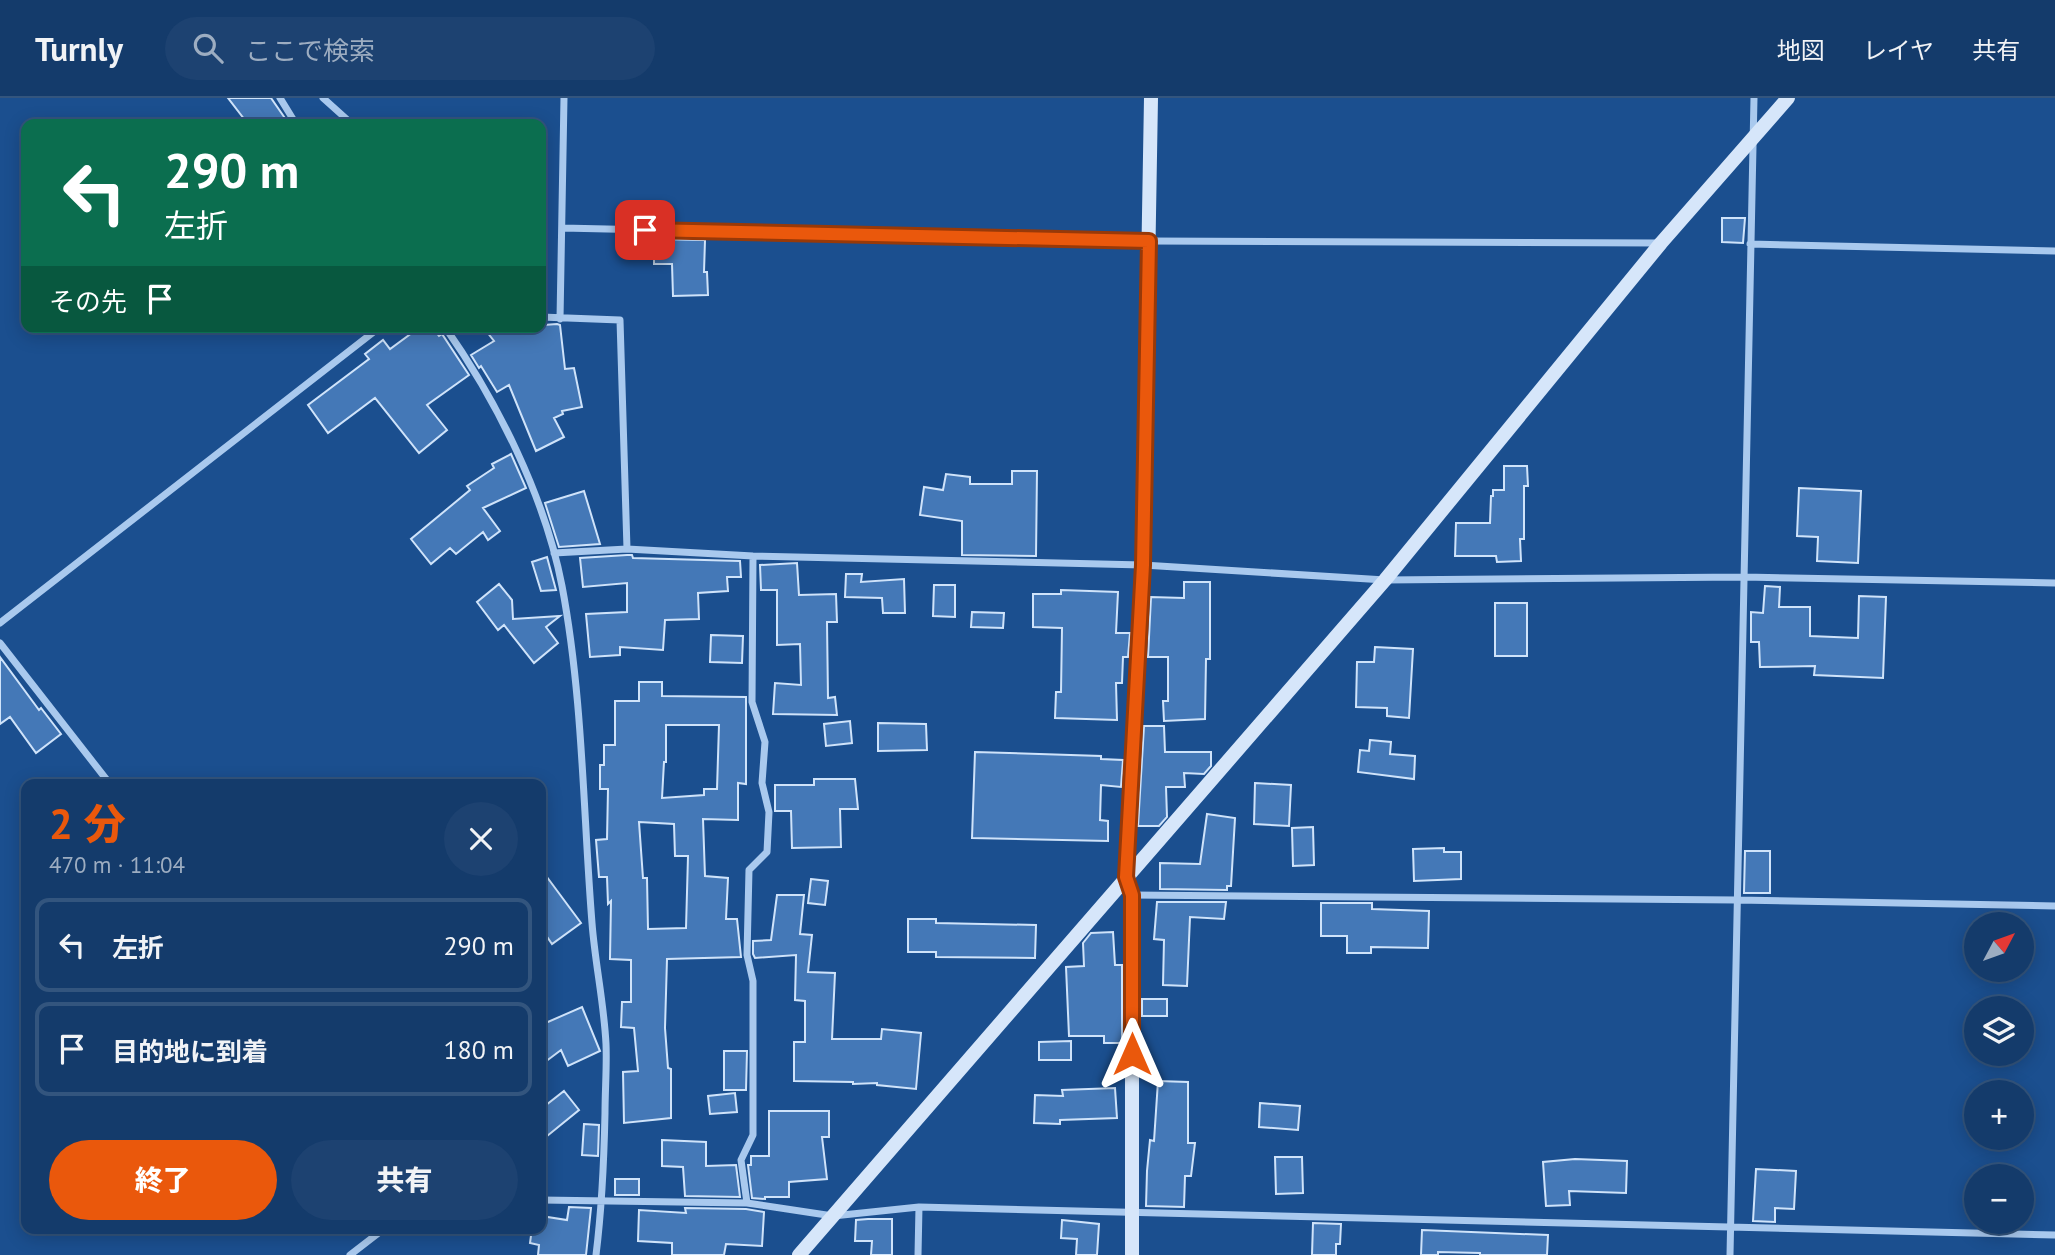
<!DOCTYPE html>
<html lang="ja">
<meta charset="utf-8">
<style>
body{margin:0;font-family:"PT Sans","Noto Sans JP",sans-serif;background:#1d4271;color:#f1f3f6;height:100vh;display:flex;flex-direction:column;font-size:26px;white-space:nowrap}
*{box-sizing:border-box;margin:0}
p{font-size:23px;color:#9dadc1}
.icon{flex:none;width:38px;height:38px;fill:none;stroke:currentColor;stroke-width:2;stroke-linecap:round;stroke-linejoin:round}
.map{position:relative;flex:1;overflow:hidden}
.panel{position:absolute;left:21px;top:681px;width:525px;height:455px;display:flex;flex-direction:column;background:#143b6b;border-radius:14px;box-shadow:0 4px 18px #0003,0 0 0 2px #33557e}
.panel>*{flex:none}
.hud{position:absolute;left:21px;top:21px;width:525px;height:214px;border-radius:14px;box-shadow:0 4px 18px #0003,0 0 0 2px #33557e;background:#0b6e4f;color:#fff;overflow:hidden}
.needle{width:46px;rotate:49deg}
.controls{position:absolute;left:1964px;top:814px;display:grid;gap:14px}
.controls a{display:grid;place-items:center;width:70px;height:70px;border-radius:50%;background:#143b6b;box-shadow:0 4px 18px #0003,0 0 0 2px #33557e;font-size:35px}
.pin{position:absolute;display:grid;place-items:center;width:60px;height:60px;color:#fff;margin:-30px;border-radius:14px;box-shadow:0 4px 10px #0006}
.me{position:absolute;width:77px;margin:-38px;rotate:0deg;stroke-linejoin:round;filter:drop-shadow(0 0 5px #0008)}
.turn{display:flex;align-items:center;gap:24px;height:147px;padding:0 28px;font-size:32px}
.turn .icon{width:91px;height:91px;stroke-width:2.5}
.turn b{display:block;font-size:49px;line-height:60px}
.then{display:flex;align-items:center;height:66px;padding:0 28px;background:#0003;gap:14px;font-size:26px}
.round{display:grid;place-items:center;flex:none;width:74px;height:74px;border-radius:37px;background:#1d4271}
.overview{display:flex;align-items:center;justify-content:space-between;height:119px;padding:0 28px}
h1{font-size:42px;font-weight:800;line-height:52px;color:#ea580c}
.button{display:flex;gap:14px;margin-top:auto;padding:14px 28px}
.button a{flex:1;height:80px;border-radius:42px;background:#ea580c;color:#fff;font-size:28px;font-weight:800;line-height:80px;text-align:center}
.button a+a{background:#1d4271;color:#f1f3f6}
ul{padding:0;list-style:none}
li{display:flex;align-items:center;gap:21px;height:94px;margin:0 14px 10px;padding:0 14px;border:4px solid #33557e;border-radius:14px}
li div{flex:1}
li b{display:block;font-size:26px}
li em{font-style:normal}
header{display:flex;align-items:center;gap:42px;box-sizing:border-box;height:98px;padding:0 35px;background:#143b6b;border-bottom:2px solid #33557e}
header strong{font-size:33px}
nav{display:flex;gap:38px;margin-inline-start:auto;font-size:24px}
.search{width:490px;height:63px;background:#1d4271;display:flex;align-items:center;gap:18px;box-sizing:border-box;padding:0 24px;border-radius:38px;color:#9dadc1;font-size:26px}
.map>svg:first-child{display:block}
.building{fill:#4478b7;stroke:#cfe3fa;stroke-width:2;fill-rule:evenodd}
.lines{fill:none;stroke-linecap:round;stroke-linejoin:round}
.street{stroke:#a9c9ee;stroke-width:7}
.secondary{stroke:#d6e6fa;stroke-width:14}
.route-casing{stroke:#983908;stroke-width:18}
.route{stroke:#ea580c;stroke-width:12}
</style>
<header>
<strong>Turnly</strong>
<div class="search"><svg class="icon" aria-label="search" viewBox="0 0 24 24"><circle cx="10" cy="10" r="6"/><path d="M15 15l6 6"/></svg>ここで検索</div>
<nav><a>地図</a><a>レイヤ</a><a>共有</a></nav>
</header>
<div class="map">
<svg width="2055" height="1157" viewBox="0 0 2055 1157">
<rect width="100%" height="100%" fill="#1b4f8f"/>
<path class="building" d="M228,0h43l18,26h-41z
M1722,120h23l-2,25 -21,-1z
M654,141l51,1 -1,32h3l1,23 -35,1 -1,-32h-18z
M557,226l3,1 5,44 9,-1 8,39 -20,4 1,3 -9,4 10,19 -28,14 -27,-66 -12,7 -16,-26 -2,2 -8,-13 23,-14 -11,-14h61v-2z
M420,229h12l7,9 3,-2 27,41 -42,30 20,25 -28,23 -44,-55 -47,35 -20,-28 61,-46 -4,-5 18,-14 7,9z
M511,356l15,34 -43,20 17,23 -12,9 -5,-8 -27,22 -6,-6 -19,16 -20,-25 59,-49 -3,-4 27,-18 -2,-4z
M1504,368h23l1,20h-4v53h-4l1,22 -24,1 -1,-6h-41l1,-33h34l1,-27h2v-6h11z
M1012,373h25l-1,85 -74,-1v-34l-42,-6 4,-28 19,3 3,-16 24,3v7h42z
M1799,390l62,3 -3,72 -41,-2 1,-24 -21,-1z
M584,393l16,53 -41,3 -14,-44z
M627,457h5l1,3 107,3 1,16h-14l1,14 -30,2 1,26 -34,1 -2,30 -43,-3v8l-30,2 -4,-43 41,-2v-29l-44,4 -3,-29z
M547,459l9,33 -15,1 -9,-29z
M797,465l2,32 37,-1 1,28h-10l1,76 7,-1 2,18 -64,-1 2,-31 26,2 -1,-41 -23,1v-55h-16l-1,-25z
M846,476h16l-1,8 43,-3 1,34h-22l-1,-15 -37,-1z
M1184,484h26v77h-4l-1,60 -41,2 -1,-20h5v-44h-20l3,-60 33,1z
M499,486l13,16 1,19 47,-3 -14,11 12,16 -24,20 -30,-38 -6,5 -21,-28z
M934,487h21v32l-22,-1z
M1765,488l15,1 -1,20h31v29l48,2 1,-42 27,1 -3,81 -69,-3 1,-9 -55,1 -1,-25h-8v-30l12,1z
M1061,492l57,2 -2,41h14l-2,24h-5l-1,26h-6l1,37 -62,-2 1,-26h5l1,-64 -29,-1v-33h28z
M1495,505h32v53h-32z
M972,514l32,1 -1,15 -32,-1z
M711,537l32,1 -1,27 -32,-1z
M1375,549l38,2 -4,69 -22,-2v-8l-31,-1 1,-45h17z
M0,559l39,53 2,-2 20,26 -25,19 -26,-36 -10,7z
M639,584h23v14l84,1v87l-8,-1v37l-35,-1 2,57 23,2 -2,41h11l4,38 -74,2 -2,69 3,40 3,1v49l-47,5 -1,-51 15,-1 -4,-43 -13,-1 1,-25h9v-42l-21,-1 1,-58 -3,3 -1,-27h-8l-3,-37 11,-1 1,-50h-8v-24h4v-20h11v-44h24zM666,627h53l-2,64h-13v6l-42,3 2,-36h2zM639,724l35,2 1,32h13l-2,72 -38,1 -1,-51h-4z
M850,623l2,22 -26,3 -2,-22z
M878,625l48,1 1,26 -49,1z
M1144,628h20l1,26h46v14l-7,8 -20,-1 1,14h-19l1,30 -8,9h-21z
M1370,642l21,2 -1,12 25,2 -1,23 -56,-7 2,-22 9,1z
M975,654l126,4v3l22,1 -2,27 -20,-2 -1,35 8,1v20l-136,-3z
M814,681h41l3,30h-18l1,38 -49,1 -1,-37h-16v-26h39z
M1255,685l36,2 -2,41 -35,-2z
M1207,716l28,4 -4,68h-4v4l-67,-1v-26l40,1z
M1313,729l1,38 -21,1 -1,-38z
M1444,750v4h17v27l-47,2 -1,-32z
M1745,753h25v42h-26z
M541,771l40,54 -29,21 -11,-16z
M811,781l17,2 -3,24 -17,-2z
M777,797h27l-4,39 12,1 -4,37 27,1 -3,66h49l1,-10 39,4 -5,56 -39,-4v-2l-24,1v-2l-59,-1v-39h11v-41l-10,-1 1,-45 -41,3 -2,-4v-13l18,-1z
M1157,804h69l-2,17 -34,-2 -3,69 -24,-1 1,-45 -10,-1z
M1321,805h51v6l57,2 -1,37 -57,-1v6h-24v-17h-26z
M908,821h28v4l100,2 -1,33 -99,-1v-5h-28z
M1113,834l2,33h7v78h-18v-7h-35l-3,-69 18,-1 -1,-23 8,-10z
M1142,901h25v17h-25z
M582,909l18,44 -32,15 -7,-16 -20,15v-40z
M1071,943v19h-32v-18z
M724,953h23l-1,39h-22z
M1158,983l30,1v61h7l-4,33h-6l-1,31 -38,-1 1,-35 3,-31 4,1z
M1115,990l2,30 -57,2v4l-26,-1 1,-28 28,1 -1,-6z
M564,993l15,19 -38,31v-32z
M735,995l2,19 -27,2 -2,-18z
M1260,1005l40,3 -2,24 -39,-3z
M769,1013h60v26h-7l5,42 -38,3v15h-24v2l-13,-1 -4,-33h3v-9h18z
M584,1026l15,1 -1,31 -16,-1z
M662,1042l44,2v24l30,-1 4,32 -55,-1 -2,-29 -21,-1z
M1275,1059h27l1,36 -27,1z
M1575,1061l52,2 -1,32 -57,-2 1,14 -24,1 -3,-44z
M1756,1071l40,2 -2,38 -19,-1v14l-22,-1z
M615,1081h24v16h-24z
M569,1109l22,1 -5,47h-48l1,-10 -9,-2 2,-15h9v-12l26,4z
M685,1110l61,1 18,3 -2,34 -36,-2 -2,11h-52v-12l-34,-2 1,-31 47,3z
M868,1121h24v36h-21l1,-14h-17l1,-21z
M1062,1122l37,4 -2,31h-21l1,-16 -16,-1z
M1313,1125l28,1 -1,20h-4v11h-24z
M1422,1132l126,5 -1,20h-67v-2l-42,-1v3h-17z"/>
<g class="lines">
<path class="street" d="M280,0l16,26
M323,0l29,26
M562,130l587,13 511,2
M1750,146l305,7
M541,219l79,3 7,229
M560,221l4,-221
M445,229c52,74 100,170 117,259 21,111 21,225 30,337 3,40 12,80 14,121 1,22 -1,46 -1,69 -1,48 -3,94 -9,142
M554,455l73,-4 126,7 390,9 242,15 359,-3 311,6
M0,525l380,-296
M0,545l110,141
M1132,797l605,5 318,6
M541,1102l206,3 86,13 86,-9 1136,28
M747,1105l-6,-43 12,-25v-154l-6,-26 2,-85 18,-18 2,-40 -7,-29 3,-41 -13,-40 1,-146
M350,1157l35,-27
M918,1157l1,-48
M1730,1157l24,-1157"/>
<path class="secondary" d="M799,1157l586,-675 276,-337 127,-145
M1132,1157v-360l-6,-18 17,-312 8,-467"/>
</g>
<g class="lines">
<g class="route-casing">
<path id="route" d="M645,132l504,11 -6,324 -17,312 6,18v159"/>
</g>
<use href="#route" class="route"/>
</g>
</svg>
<div class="controls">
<a><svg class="needle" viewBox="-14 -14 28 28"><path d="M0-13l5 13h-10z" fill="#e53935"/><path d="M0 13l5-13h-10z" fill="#9dadc1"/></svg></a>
<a><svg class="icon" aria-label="layers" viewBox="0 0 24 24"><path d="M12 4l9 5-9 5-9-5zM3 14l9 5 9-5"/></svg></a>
<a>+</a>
<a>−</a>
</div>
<div class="pin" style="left:645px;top:132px;background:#d93025"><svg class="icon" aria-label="arrive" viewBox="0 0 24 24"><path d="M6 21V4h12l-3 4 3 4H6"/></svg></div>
<svg class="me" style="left:1132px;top:956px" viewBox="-20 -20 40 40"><path d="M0-17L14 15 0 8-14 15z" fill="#ea580c" stroke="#fff" stroke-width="4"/></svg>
<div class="hud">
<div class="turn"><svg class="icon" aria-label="left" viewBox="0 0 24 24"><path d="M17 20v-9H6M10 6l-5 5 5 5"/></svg><div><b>290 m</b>左折</div></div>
<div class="then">その先<svg class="icon" aria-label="arrive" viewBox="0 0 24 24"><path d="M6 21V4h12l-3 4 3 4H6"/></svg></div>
</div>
<section class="panel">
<div class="overview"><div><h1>2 分</h1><p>470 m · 11:04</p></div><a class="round"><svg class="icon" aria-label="close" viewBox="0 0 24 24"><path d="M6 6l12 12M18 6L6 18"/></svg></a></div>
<ul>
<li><svg class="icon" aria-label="left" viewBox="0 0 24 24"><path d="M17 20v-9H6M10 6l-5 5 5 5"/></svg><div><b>左折</b></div><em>290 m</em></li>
<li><svg class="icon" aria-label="arrive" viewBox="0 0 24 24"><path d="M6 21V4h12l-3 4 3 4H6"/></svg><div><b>目的地に到着</b></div><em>180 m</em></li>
</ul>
<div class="button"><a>終了</a><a>共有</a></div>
</section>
</div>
